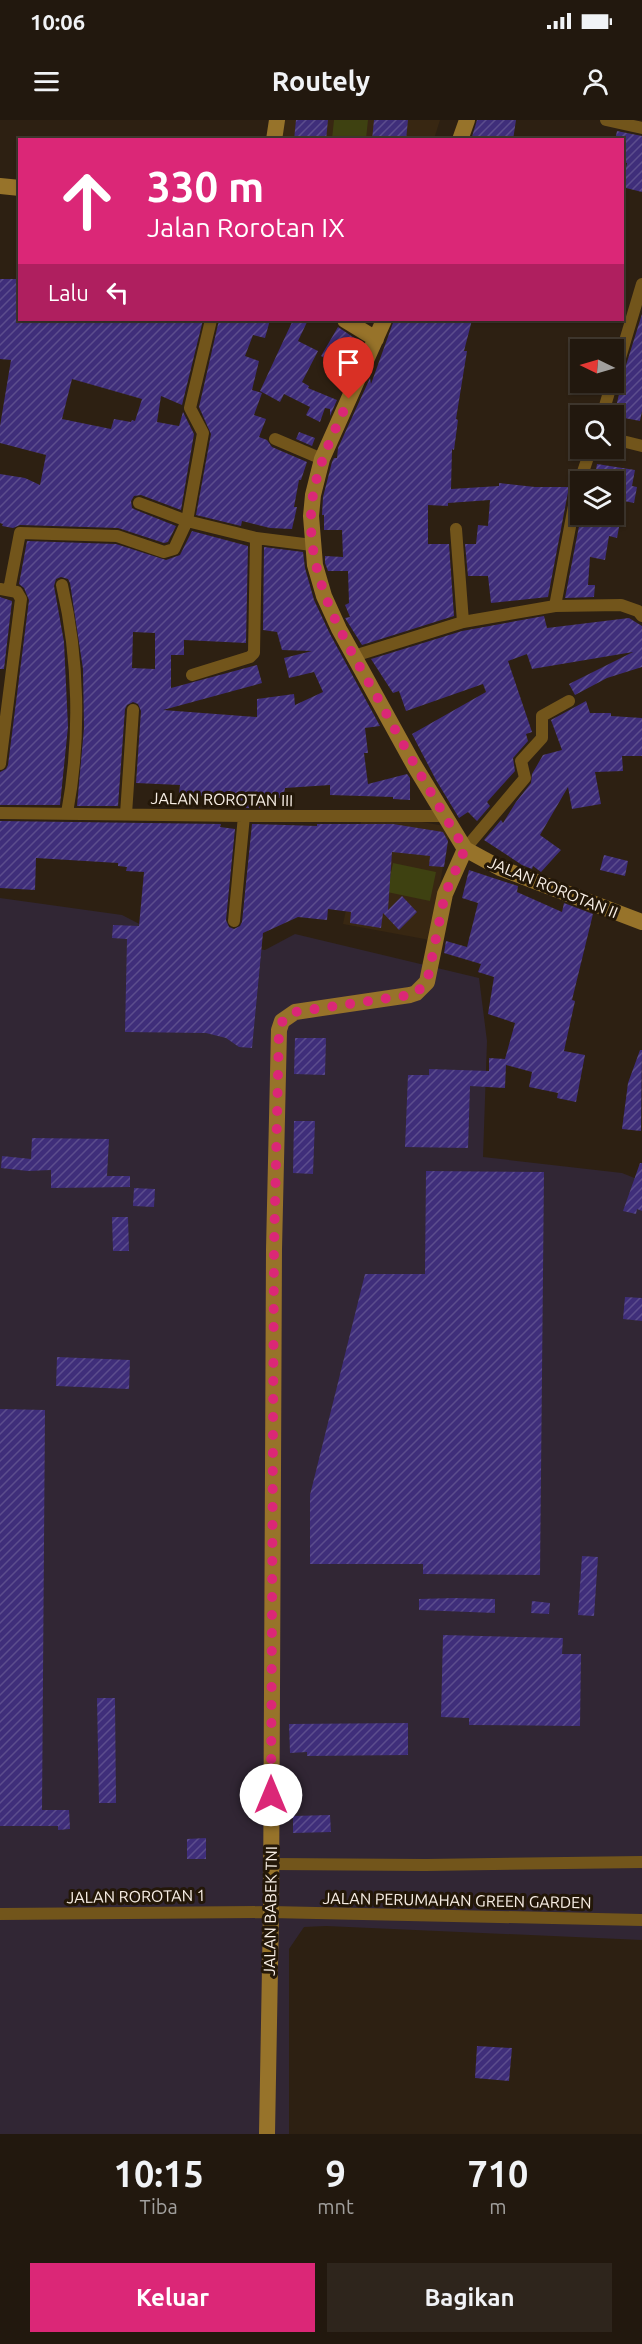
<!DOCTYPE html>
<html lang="id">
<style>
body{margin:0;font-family:Ubuntu,sans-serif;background:#2e251c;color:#f1f3f6;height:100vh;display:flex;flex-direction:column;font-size:22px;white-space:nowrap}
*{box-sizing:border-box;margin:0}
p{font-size:20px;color:#a2a09e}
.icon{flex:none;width:33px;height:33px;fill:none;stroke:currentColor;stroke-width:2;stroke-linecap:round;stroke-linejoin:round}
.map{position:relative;height:2014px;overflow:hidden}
.sheet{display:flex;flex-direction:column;background:#22180e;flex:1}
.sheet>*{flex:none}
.top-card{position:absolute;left:18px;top:18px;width:606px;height:183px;border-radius:0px;box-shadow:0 2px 4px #0004,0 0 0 2px #3f372e;background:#db2777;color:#fff;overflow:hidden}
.needle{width:39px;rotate:275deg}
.buttons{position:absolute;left:570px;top:219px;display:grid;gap:12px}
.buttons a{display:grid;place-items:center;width:54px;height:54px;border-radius:0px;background:#22180e;box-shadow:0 2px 4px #0004,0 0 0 2px #3f372e;font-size:30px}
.pin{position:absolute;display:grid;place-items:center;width:51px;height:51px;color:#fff;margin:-62px -26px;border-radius:50% 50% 50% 0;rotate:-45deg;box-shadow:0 0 6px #0007}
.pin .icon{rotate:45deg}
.me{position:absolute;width:66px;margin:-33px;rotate:0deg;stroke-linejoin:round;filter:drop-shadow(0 0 4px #0008)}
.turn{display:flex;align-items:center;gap:21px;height:126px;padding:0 30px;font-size:27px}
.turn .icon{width:78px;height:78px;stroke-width:2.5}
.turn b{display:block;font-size:42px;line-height:51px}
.then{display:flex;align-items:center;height:57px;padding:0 30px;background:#0003;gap:12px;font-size:22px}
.eta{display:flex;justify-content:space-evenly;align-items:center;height:102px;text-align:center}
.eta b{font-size:36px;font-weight:700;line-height:42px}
.button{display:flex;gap:12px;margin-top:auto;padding:12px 30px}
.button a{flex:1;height:69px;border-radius:0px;background:#db2777;color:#fff;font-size:24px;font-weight:700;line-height:69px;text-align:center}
.button a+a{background:#2e251c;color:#f1f3f6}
.status{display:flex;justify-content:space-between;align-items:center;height:42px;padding:0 30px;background:#22180e;direction:ltr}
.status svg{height:16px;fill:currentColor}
header{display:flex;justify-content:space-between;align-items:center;height:78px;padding:0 30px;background:#22180e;font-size:27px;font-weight:700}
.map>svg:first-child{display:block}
.industrial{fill:#312634}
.built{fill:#382712}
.pitch{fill:#3e4111}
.building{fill:url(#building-hatch);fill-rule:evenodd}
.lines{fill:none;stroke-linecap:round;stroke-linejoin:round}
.street{stroke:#72551b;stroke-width:12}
.secondary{stroke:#97732a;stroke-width:16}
.route{stroke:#db2777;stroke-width:10;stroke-dasharray:0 18}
.labels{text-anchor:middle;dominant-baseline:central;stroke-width:6;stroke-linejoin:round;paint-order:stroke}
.street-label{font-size:16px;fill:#f8efe6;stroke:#231708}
</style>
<div class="status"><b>10:06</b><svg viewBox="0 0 49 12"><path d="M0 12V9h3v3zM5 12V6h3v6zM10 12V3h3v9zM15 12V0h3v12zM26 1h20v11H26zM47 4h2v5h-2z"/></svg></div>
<header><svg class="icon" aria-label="menu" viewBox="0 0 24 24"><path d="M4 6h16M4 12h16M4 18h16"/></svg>Routely<svg class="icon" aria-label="person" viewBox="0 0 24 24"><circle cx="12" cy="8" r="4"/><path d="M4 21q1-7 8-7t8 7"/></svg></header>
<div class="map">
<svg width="642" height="2014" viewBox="0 0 642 2014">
<defs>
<pattern id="building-hatch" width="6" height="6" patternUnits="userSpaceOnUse" patternTransform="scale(1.5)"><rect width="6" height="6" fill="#3f2e7a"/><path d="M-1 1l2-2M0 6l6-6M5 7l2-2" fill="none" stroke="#5c4d8d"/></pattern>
</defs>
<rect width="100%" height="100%" fill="#2d2012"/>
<path class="industrial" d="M0,778l122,17 35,18 108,17 30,-16 184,44 8,63 -4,116 139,16 20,8v759l-316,-14 -22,1 -15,22v185h-289z"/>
<path class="built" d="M282,0h158l-6,19 -155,1z
M362,691l88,16 -20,113 -87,-16 6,-28 6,-15z"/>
<path class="pitch" d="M334,0h34l-2,19h-34z
M393,743l43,9 -6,29 -43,-9z"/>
<path class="building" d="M296,0h32l-2,20h-32z
M374,0h34l-2,20h-34z
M477,0h39l-3,20h-42z
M617,11l25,5v56l-20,-5 5,-24 -5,-1v-22h-7z
M0,159h20v41h183l-21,85 -21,-9 -4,26 22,4 4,-14 11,22 -13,76 -40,-15 -7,1 -3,5 1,7 4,2 40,16 -8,16 -4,1 -46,-15 -98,-3 -7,3 -11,-2 1,-2 -3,-1v-49l25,4 15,7 6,-30 -46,-12v-17l11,-66 -11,-1zM72,259l70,20 -7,22 -3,-1 -1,2 -17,-3 -3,10 -49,-10z
M642,194v97l-2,10 -26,-5 5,-22h-2z
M219,200h51l-5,18 -12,-3 -8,21 14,5 -7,29 10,3 -8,22 12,4 -7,18 8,3 5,7 35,15 -6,18h-2l-5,27h3l-5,22 -22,-1 -28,-7 -1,5 -45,-11 15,-81 -12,-27z
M293,200h15l-10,21 20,10 -16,31 7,4 -1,2 29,12 -7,16v-7l-5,-1 -5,14 -14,-7 4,-8 -26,-13 -4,8 -20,-11z
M394,200h78l-8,31h3l-11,68 2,1 -4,30 -2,-1 -1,40 48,-3v-3l36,4h34l-21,110 -57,6 -3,-27h-20l-3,-32h11l2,-19 10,1 2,-26 -42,3v3l-20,-1v39h21l5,72 -92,29 -17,-27 5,-1 -5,-12 4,-2 -1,-32h-20l-3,-8v-7l18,1 -1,-27h-18v-15h-2l1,-18 9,-35 2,-4h3l1,-10 32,-70 1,6z
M338,207l21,14 2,5 -12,26 -28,-16z
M299,312l16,6 -3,8 -16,-7z
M597,344l38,6 -3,16 5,1 -3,16 -10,-2 -7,37 -8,-2 -4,24 -15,-3 -2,28h7l-1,12 -29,1 16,-82 18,2v-2l15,3v-37h-20z
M192,411l56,15 -2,97 -62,-3v15h-13v33l86,-23 5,18 -99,27 94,7v-18l37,-5 1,11 28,-13 -9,-20 -25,6 -5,-20 28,-7 -30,-1 -5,-18 -14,-2 1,-83 39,5 2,16 9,32 16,34 50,92 -15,2 3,25h-4l4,31 39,-10 3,4v22l-17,-1v-2l-63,-2v-10l-45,3 -1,6h-4v4h-19l-1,10h-14v-7l-67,-8 1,-8 -44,-2 5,-72 -3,-7 -5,-2 -6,3 -2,4 -7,97h-41l7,-78 -1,-59 -13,-86 -2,-4 -7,-2 -5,2 -2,7 10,56 4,85 -8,78h-60v-33l6,-3 2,-4 21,-165 -5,-12 -5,-4 8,-43 89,3 50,16 14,-5zM133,512l22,1v36l-23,-1z
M0,477l12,4 -8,68h-4z
M544,496l3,12 82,-10 13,8v41l-35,11 -32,17 -6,-11 64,-32 -101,17 -5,-15 -19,7 24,71 -6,2 2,7 -15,17 2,13 -28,31 3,4 -13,15 -9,-9 -9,6 -23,-38 -24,-46 74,-42 -3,-8 -77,27 -7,-20 -6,2 -22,-34 91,-28z
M586,581l4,12h21v3l31,2v38h-20l1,15 -28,1 6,32 -29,5 -4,-22 -28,48 21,15 -20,22 -8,-6 -1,3 -10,-4 -38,-25 17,-20 2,3 13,-21 15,-19 1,-9 11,-19 19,-5 -11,-30z
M0,701l221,3 -1,3 15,2 -9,91 3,7 5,2 6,-3 2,-4 10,-98 65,2v-2h76l50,8 5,9 -4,26 -15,-1 1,-10 -38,-4 -4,58 14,-14 15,16 -18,18 -16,-17 -2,15 -31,-5 1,-11 -23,-3 -1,11 -29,-3 -35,16 -11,115 -13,-1 -13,-9 -20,-5 -81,-1 2,-93 -15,-1 1,-13 26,1 5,-54 -18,-1 1,-4 -9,-1v-3l-82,-5 -1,32 -35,-2z
M604,735l24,6 -3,15 -25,-6z
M469,750l49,16 -1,6 45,20 2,-9 29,11 -21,86 3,1 -11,50 21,4 -9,47 -19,-4 1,-5 -29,-6 3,-15 -26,-7 -1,23 -35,-2 -2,62 -63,-1 3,-72h21v-6l60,2v-13l16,1 10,-36 -27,-9 6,-37 -16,-5 3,-8 -37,-11 2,-12 21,6 11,-44 -16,-5z
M295,918h31l-1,37 -31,-1z
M640,930h2l-1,81 -19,-2 6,-46z
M294,1001h21l-2,53 -20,-1z
M32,1018l77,1 -2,37h23v11l-79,1v-18l-23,1 -27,-3 1,-12 29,3z
M640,1043h2v48l-5,-2 -1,5 -13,-3z
M426,1051l118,1 -4,403 -117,-1v-10h-113v-69l55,-221h60z
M134,1068l21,1 -1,18 -21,-1z
M112,1097h16l1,34h-16z
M625,1177l17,1v23l-19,-2z
M57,1237l73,3 -1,29 -73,-3z
M0,1289l45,1 -3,400h27l1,19 -12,1v-4h-58z
M582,1436l16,1 -4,59 -16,-1z
M454,1478l41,1v14l-76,-3v-11z
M532,1481l18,2 -1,11 -18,-1z
M443,1515l120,3 -1,16h19l-1,72 -111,-1v-7l-28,-1z
M97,1578h18l1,105h-17z
M408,1603v32l-101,1v-4l-17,1 -1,-29z
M330,1695l1,17 -38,1v-17z
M206,1718v21h-19v-20z
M477,1926l35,2 -3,33 -34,-3z"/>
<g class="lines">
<path class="street" d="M606,0l36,8
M614,258l28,-94
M602,296l10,-34
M275,319l47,20
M614,319l28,7
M139,383l48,18 69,17 56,7
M456,409l7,93
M62,465c17,73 19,154 5,228
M0,469l17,3 4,7 -21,165
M9,470l11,-57 97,3 47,16 10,-3 13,-28 16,-88 -13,-25 21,-88
M555,486l22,-116 14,-42
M354,536l109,-34 92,-16 66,-1 17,6 4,5
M192,555l58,-18 4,-4 2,-115
M0,693l244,3h200
M126,694l7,-104
M465,729l60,-71 -4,-17 21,-23v-22l27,-15
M234,801l10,-105
M271,1744l155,1 216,-3
M0,1794l271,-2 371,8"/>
<path class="secondary" d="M274,20l3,-20
M460,20l7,-20
M0,66l20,2
M345,200l31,19
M384,200l-62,139 -9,36 -2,21 4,49 9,31 15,33 75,136 51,84 35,19 142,54
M267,2014l4,-222 3,-663 5,-219 3,-9 13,-9 115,-17 6,-2 11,-11 18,-88 20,-45"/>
</g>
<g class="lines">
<path class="route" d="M271,1675l3,-546 5,-219c3,-10 6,-14 16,-18l115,-17 6,-2 11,-11 18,-88 20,-45c-30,-48 -58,-97 -85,-147 -33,-58 -71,-117 -69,-186 1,-42 21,-79 38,-117"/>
</g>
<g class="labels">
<g class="street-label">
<text transform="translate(222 679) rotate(1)">JALAN ROROTAN III</text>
<text transform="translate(553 767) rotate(22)">JALAN ROROTAN II</text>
<text transform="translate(136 1776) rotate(-1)">JALAN ROROTAN 1</text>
<text transform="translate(457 1780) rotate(1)">JALAN PERUMAHAN GREEN GARDEN</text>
<text transform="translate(270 1791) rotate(-89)">JALAN BABEK TNI</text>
</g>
</g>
</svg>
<div class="buttons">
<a><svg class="needle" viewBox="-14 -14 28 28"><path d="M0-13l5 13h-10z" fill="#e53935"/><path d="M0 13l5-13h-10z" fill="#a2a09e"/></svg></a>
<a><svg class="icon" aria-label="search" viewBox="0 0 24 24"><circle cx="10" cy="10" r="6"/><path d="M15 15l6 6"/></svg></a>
<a><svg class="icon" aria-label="layers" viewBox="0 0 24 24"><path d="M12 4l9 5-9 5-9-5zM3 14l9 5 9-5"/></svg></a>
</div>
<div class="pin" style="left:349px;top:279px;background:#d93025"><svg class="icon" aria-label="arrive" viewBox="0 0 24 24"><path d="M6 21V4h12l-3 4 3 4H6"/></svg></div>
<svg class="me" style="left:271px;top:1675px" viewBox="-20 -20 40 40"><circle r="19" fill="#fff"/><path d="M0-13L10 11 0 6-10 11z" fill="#db2777"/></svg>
<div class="top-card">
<div class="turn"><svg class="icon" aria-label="ahead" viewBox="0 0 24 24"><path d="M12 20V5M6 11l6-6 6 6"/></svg><div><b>330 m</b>Jalan Rorotan IX</div></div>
<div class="then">Lalu<svg class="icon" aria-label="left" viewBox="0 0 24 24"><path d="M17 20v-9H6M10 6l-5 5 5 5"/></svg></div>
</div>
</div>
<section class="sheet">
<div class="eta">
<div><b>10:15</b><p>Tiba</p></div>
<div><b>9</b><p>mnt</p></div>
<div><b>710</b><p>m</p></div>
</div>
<div class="button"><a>Keluar</a><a>Bagikan</a></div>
</section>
